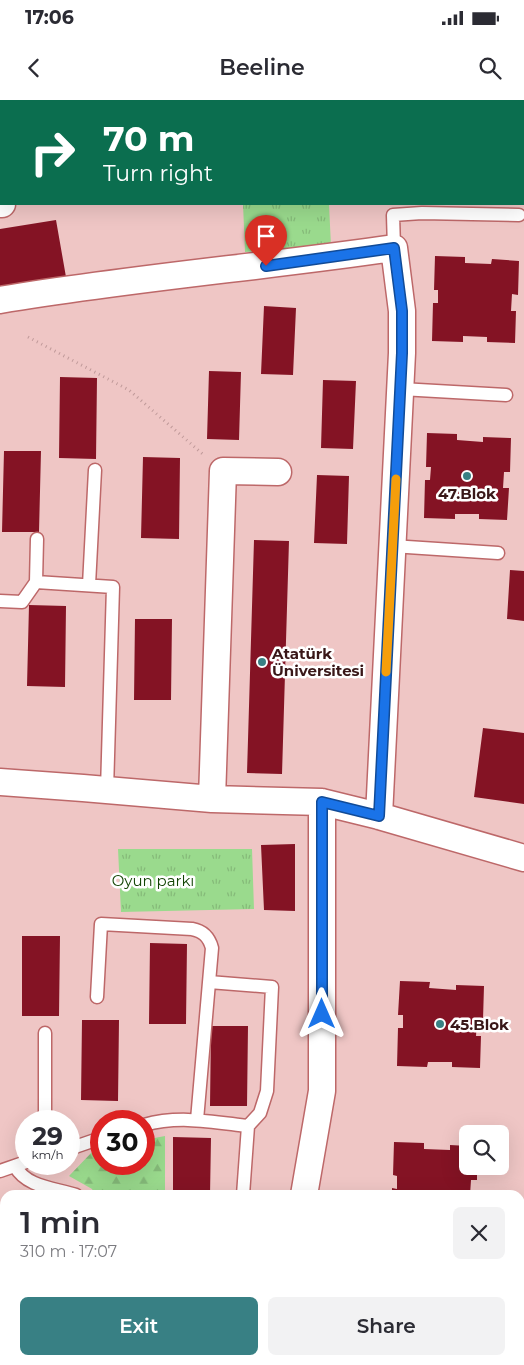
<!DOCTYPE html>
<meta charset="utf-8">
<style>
body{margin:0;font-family:Montserrat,sans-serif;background:#f2f2f3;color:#2b2b33;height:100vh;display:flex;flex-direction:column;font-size:19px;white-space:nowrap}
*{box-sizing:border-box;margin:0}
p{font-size:16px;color:#7c7c81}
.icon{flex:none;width:28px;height:28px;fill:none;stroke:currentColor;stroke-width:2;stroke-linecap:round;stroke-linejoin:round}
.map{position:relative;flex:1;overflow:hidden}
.panel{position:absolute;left:0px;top:1090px;width:525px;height:175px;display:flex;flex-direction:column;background:#fff;border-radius:15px 15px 0 0;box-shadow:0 5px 20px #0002}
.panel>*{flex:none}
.banner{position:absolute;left:0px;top:0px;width:525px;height:105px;box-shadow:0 5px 20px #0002;background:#0b6e4f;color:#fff;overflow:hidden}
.tools{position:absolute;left:459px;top:1025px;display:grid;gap:10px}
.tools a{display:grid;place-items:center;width:50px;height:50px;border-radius:8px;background:#fff;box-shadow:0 5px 20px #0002;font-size:25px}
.speed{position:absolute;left:15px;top:1010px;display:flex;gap:10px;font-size:25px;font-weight:700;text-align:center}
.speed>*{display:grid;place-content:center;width:65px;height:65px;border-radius:50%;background:#fff;box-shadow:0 5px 20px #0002;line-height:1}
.speed small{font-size:12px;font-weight:400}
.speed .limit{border:8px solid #d22;background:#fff;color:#111}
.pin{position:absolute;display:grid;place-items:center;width:42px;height:42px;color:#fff;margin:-51px -21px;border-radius:50% 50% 50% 0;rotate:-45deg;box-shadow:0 0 5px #0007}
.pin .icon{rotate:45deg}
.me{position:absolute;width:55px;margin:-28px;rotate:0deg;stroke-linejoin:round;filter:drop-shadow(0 0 4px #0008)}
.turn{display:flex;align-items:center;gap:18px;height:105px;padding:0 20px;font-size:22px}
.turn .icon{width:65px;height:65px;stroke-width:2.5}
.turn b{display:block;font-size:35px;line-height:42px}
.round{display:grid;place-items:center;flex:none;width:52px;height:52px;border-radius:8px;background:#f2f2f3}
.overview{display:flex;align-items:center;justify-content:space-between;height:85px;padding:0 20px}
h1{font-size:30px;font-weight:600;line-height:38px}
.primary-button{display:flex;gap:10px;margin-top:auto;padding:10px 20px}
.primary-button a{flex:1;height:58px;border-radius:8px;background:#388084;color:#fff;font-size:20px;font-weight:600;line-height:58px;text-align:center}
.primary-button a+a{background:#f2f2f3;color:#2b2b33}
.status{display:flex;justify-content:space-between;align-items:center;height:35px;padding:0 25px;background:#fff;direction:ltr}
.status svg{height:14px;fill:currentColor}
header{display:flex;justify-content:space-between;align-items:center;height:65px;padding:0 20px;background:#fff;font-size:22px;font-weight:600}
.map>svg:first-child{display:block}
.built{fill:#efc6c5;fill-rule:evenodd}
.forest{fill:url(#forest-firs)}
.park{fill:url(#park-tufts)}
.building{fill:#841324}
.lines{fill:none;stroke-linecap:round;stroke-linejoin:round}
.service-casing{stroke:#bd6869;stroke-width:15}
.minor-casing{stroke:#bd6869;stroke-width:29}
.path{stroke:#c09a9a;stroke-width:3;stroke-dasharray:1 4;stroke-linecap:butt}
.service{stroke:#fff;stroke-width:12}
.minor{stroke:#fff;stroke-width:26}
.route-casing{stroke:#114b97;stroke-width:12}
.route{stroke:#1a73e8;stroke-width:9}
.slow{stroke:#f59e0b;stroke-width:9}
.poi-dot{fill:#388084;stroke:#fff;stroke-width:2}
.labels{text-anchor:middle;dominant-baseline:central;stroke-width:5;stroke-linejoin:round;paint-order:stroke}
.poi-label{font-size:15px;font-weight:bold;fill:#391718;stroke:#fff;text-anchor:start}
.park-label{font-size:15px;fill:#124404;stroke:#fff}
</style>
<div class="status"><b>17:06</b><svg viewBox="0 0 49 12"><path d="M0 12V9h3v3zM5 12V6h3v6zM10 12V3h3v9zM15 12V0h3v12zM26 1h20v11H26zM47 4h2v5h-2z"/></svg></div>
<header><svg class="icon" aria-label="back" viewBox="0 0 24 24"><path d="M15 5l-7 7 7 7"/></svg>Beeline<svg class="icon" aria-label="search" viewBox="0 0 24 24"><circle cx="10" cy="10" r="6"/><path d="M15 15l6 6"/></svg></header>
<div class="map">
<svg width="524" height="1265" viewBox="0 0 524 1265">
<defs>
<pattern id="forest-firs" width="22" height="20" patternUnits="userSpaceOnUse" patternTransform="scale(1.25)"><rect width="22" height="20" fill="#9ada8d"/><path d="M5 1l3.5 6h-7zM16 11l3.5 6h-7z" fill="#85ba79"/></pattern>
<pattern id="park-tufts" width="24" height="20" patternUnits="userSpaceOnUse" patternTransform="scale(1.25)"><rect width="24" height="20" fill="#9ada8d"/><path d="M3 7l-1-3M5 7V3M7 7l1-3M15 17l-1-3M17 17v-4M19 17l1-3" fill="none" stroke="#85ba79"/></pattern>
</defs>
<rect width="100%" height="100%" fill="#fdd6d5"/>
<path class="built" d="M0,0h524v1265h-524zM1,1h523v103h-523zM26,1021h43v43h-43zM101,1021h43v43h-43zM468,1034h32v32h-32zM5,1095h515v165h-515z"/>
<path class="forest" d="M165,1036v59h-70l-3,-6 -23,-13 24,-25 8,-2v15h43v-24z
M114,1260h130l3,5h-134z"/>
<path class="park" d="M243,104h86l2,42 -86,6z
M118,749h134l2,60 -133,3z"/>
<path class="building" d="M56,120l10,57 -66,12v-60z
M435,156l30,1v6l26,1 1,-5 27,2 -1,34 -6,-1 -1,17h5l-1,32 -28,-1v-5l-24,-1v6l-31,-1 1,-38h5v-13h-4z
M264,206l32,2 -3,67 -32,-1z
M209,271l32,1 -2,68 -32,-1z
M60,277l37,1 -1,81 -37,-1z
M323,280l33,1 -3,68 -32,-1z
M427,333l30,1v6l26,2v-5l28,1 -1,34h-6l-1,16h6l-2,32 -28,-1v-5h-24v5l-31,-1 1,-38h5l1,-13h-5z
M4,351h37l-2,81h-37z
M143,357l37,1 -1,81 -38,-1z
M317,375l32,1 -2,68 -33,-1z
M254,440l35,1 -7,233 -35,-1z
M510,470l14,1v50l-17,-2z
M29,505l37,1 -1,81 -38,-1z
M135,519h37l-1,81h-37z
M483,628l41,5v71l-50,-7z
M295,744v67l-31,-1 -3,-65z
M22,836h38l-1,80h-37z
M150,843l37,1 -1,80h-37z
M400,881l30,1 -1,6 27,2v-5l28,1 -1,34h-6l-1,16h5l-1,32 -28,-1v-5h-24l-1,5 -30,-1 1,-38h5v-13h-5z
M82,920h37l-1,81 -37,-1z
M211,926h37l-1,80h-37z
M173,1037l38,1 -1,57h-37z
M394,1042l30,1v6l26,1v-5l18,1v20h9v14h-6l-1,15h-78v-7l5,1v-13l-4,-1z
M520,1162h4v85h-4z
M37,1260h33v5h-33z"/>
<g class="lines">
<g class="service-casing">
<path id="service" d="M394,148l-1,-33 29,-2 97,2
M401,289l105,6
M392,446l106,7
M36,482l1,-43
M89,485l6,-115
M0,501l22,1 14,-20 77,5 -6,203
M209,882l63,5 -5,104 -7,22 -12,13 -5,69
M97,897l4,-73 91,5c11,2 17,8 20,19l-15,172
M45,1021v-88
M144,1025c35,-10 69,-3 104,1
M69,1049l32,-11
M15,1066c11,21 39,22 61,29
M0,1071l26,-9
M96,1265v-5"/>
</g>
<g class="minor-casing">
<path id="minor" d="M0,12l1,-1
M0,104h2
M0,200c131,-22 263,-33 394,-52l8,63v42l-23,463
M0,682l83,6 129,11 110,3 57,14 145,42
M212,699l11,-328 55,1
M304,1095l18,-104v-289
M520,1127l4,-2
M286,1260l8,5
M444,1265v-5"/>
</g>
<path class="path" d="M28,237l101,53 76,66"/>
<use href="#service" class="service"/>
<use href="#minor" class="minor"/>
</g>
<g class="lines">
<g class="route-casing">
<path id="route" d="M266,166l128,-18 8,63v42l-23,463 -57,-14v212"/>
</g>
<use href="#route" class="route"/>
<path class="slow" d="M386,572l10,-193"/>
</g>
<g class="poi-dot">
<circle cx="467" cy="376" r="5"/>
<circle cx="262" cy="562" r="5"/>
<circle cx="440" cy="924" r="5"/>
</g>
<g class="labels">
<g class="poi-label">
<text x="467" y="393" text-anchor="middle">47.Blok</text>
<text x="272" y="553">Atatürk<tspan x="272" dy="17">Üniversitesi</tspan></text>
<text x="450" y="924">45.Blok</text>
</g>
<g class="park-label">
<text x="153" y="780">Oyun parkı</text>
</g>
</g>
</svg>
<div class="tools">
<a><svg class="icon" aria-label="search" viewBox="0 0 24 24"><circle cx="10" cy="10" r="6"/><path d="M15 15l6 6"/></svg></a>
</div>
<div class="speed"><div>29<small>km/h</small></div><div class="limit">30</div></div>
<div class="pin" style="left:266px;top:166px;background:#d93025"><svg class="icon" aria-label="arrive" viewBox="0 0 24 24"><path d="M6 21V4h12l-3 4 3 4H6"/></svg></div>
<svg class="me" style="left:322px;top:914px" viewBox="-20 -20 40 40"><path d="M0-17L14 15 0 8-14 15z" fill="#1a73e8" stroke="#fff" stroke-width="4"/></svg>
<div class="banner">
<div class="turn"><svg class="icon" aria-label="right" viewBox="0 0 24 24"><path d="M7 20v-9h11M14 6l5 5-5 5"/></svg><div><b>70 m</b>Turn right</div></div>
</div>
<section class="panel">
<div class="overview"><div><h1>1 min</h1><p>310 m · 17:07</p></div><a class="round"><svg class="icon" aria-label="close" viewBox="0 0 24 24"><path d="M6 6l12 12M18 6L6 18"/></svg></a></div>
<div class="primary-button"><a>Exit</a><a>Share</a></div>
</section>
</div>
